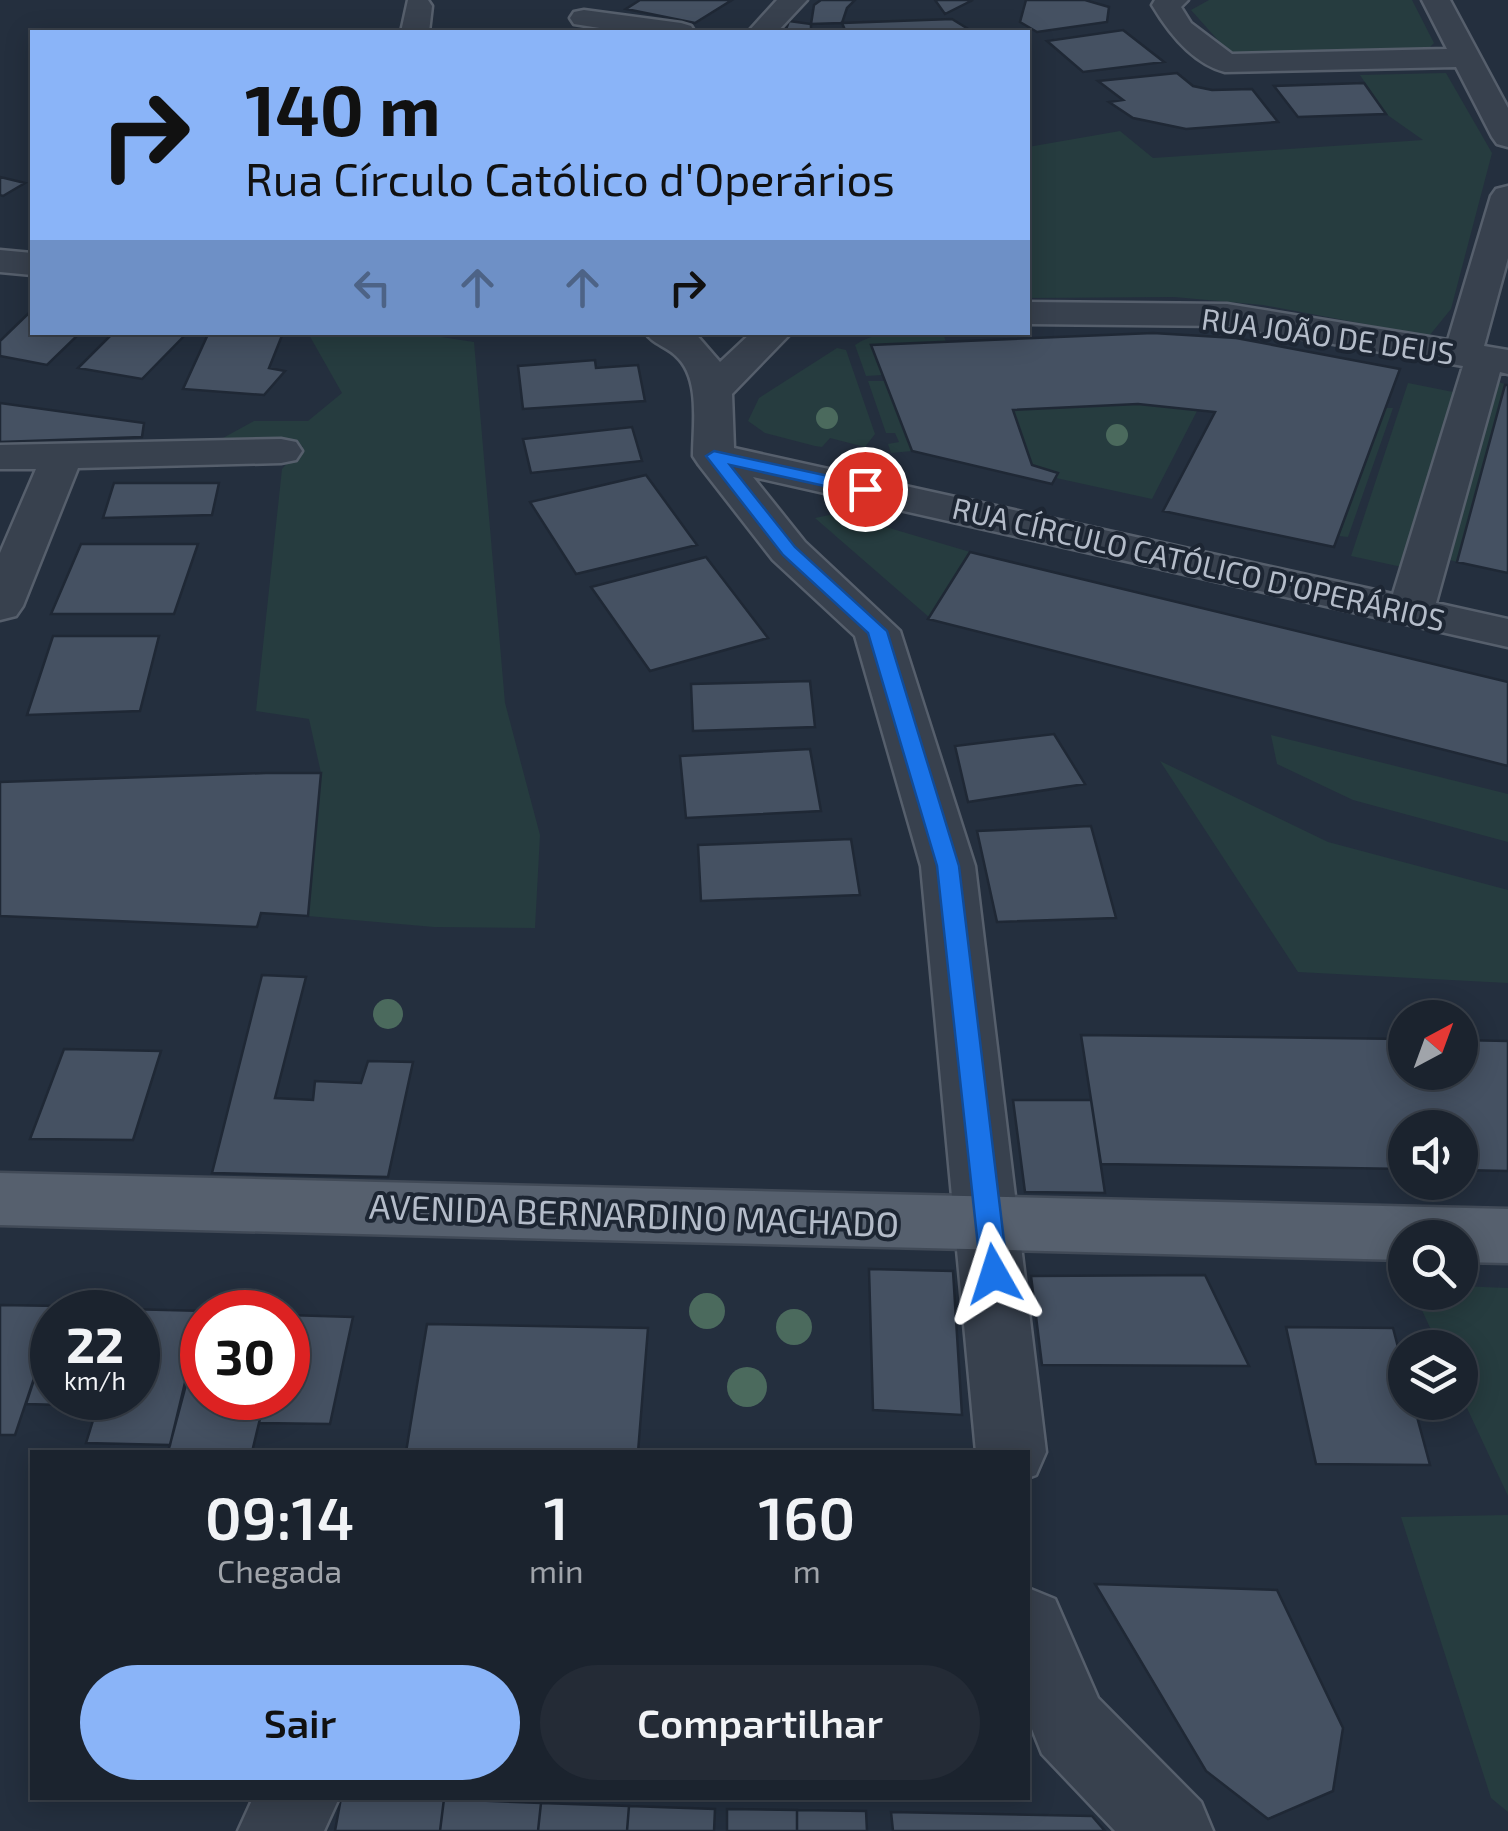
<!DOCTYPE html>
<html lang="pt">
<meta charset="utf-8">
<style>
body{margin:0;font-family:"Exo 2",sans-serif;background:#242b36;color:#f1f3f6;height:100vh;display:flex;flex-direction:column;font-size:38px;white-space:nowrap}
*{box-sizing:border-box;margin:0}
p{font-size:32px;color:#a0a4aa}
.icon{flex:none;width:55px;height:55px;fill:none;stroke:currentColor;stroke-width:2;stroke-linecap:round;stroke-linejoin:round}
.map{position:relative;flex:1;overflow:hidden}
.details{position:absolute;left:30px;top:1450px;width:1000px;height:350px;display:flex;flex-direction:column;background:#1b232e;border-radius:0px;box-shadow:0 5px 25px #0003,0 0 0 2px #39404a}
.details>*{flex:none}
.top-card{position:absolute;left:30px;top:30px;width:1000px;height:305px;border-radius:0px;box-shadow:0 5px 25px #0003,0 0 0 2px #39404a;background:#8ab4f8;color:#111;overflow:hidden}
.needle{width:65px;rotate:41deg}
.buttons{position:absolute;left:1388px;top:1000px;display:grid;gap:20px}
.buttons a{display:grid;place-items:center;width:90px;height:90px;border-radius:50%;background:#1b232e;box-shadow:0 5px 25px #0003,0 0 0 2px #39404a;font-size:50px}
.speed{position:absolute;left:30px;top:1290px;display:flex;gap:20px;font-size:50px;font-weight:700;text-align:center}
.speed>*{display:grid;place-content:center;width:130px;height:130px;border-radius:50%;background:#1b232e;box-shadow:0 5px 25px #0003,0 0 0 2px #39404a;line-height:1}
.speed small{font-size:25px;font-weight:400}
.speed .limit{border:15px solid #d22;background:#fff;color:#111}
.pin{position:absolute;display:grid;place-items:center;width:85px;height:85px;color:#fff;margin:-42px;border:5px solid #fff;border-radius:50%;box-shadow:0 2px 10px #0007}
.me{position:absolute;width:110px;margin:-55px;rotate:354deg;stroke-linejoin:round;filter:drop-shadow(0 0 8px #0008)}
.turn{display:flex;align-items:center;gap:35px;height:210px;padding:0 50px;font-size:45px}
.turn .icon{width:130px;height:130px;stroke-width:2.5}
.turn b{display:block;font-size:70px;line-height:85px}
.lanes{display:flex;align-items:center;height:95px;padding:0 50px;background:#0003;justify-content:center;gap:50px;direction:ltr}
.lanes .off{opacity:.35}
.eta{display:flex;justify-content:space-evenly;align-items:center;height:170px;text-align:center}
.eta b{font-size:60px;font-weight:600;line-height:70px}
.cta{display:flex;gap:20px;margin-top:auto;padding:20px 50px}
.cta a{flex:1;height:115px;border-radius:60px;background:#8ab4f8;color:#111;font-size:40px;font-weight:600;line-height:115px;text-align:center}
.cta a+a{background:#242b36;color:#f1f3f6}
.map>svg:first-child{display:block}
.green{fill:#263c3f}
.building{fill:#455162;stroke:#1f2835;stroke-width:2.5}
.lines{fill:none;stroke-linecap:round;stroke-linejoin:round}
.minor-casing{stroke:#565f6c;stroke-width:5}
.major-casing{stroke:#414a57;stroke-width:5}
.minor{fill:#38414e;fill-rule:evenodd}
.major{fill:#56606e;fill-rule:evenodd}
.tree{fill:#4b6a5d}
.route{fill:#1a73e8;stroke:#114b97;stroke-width:2.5}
.labels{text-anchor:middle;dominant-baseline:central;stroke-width:8;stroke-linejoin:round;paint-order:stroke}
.far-street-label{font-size:30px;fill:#b4bcc9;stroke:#1d2633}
.street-label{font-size:35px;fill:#b4bcc9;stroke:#1d2633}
</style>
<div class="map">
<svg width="1508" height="1831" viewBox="0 0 1508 1831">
<rect width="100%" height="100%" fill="#242f3e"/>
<path class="green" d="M1209,0h203l22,43 -7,7 -194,7 -42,-47z
M1446,73l46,80 -41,156 -22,27 -166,-31 -89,-8 -146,1v-151l92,-16 33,27 270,-18 -37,-26 -26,-39z
M308,333h107l59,9 31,361 35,132 -5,93 -101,-1 -126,-11 13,-143 -12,-54 -53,-8 26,-242 21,-23 -91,-2 42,-23h54l34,-28z
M918,333h25l3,9 -74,4 10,29 -16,1 -11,-31c18,-13 41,-12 63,-12z
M837,348l9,2 29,84 -10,13 -35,-9 -8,9 -7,-1 -50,-13 -17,-12 11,-23z
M868,381h17l27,70 -21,2 -3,-9 11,-2 -4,-9h-9z
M1498,382l10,3 -3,1 -48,176 -10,-3z
M1408,383l45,9 -51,175 -51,-11z
M1138,404l60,5 -46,90 -96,-21 1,-6 -25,-7 -19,-55z
M1386,408h7l-45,129 -9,-1z
M839,513l131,39 -40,66 -115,-100z
M1271,735l237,59v48l-155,-42 -76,-36z
M1160,761l168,81 180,48v93l-210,-11z
M1460,1286l48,2v208l-48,-103v-45l-21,-1 -25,-54 46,-1z
M1508,1515v297l-17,-14 -90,-281z"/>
<path class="building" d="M640,0h92l-37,23 -69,-14z
M821,0h34l-8,8 -5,15 -31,1 3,-19z
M935,0h38l-28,14z
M1026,0h59l24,7 -2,15 -70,10 -17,-10z
M952,19l21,13 -128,-2 -3,-7z
M789,21l22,3v5l34,1 -60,2z
M1123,30l41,32 -81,10 -36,-31z
M1177,73l16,13 19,4 40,-1 26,33 -92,7 -53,-11 -24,-16 14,-2 -25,-19z
M1364,83l22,31 -88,3 -24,-31z
M0,177l25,6 -22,13 -3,-1z
M32,310v22h49l-34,33 -47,-9v-15z
M114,332h74l-46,47 -64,-11z
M209,332l74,1 -14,35 16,3 -21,24 -81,-6z
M1153,333l83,5 164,31 -66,178 -171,-36 52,-99 -77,-8 -125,6 19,55 26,8 -6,11 -140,-33 -41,-106z
M595,360l1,8 42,-3 7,36 -122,8 -5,-43z
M1505,385h3v188l-51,-11z
M0,403l144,20 -2,14 -142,5z
M632,427l10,34 -111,12 -8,-34z
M646,475l51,70 -121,29 -46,-72z
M114,483h105l-7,32 -109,3z
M81,544h117l-24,70h-123z
M970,552l538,130v84l-580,-147z
M706,557l62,81 -118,33 -59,-84z
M53,636h106l-19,75 -113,4z
M810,681l5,46 -122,4 -2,-47z
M1054,734l31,50 -117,18 -13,-56z
M810,749l11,62 -135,7 -6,-62z
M266,773h55l-13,143 -47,-3 -4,14 -257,-11v-134z
M1091,826l25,92 -119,4 -20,-91z
M851,839l9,56 -159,6 -3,-56z
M262,975l44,2 -31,121 38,2 2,-19 46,2 7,-22 45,1 -25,115 -176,-4z
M1081,1035l324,4v33h55v-32l48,1v130l-48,-1v-42h-55v41l-304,-5z
M64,1049l97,2 -28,89 -103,-1z
M1013,1100h78l14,93 -80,-1z
M869,1269l84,2 9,144 -89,-5z
M1205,1275l44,91 -207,-1 -11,-89z
M0,1305l59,1 -7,6v13l-37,110h-15z
M59,1306l67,3 -69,3z
M126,1309l80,2 -4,1 -32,133 -84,-2 14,-45h38v-86h-13z
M288,1315l65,2 -23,107 -71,-1 6,-25h23z
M427,1324l221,4 -10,124h-232z
M52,1325v73h48l-3,8 -71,-2z
M202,1325v73h63l-13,54h-84z
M1286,1327l107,1 12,46v28h8l17,63 -114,-1z
M1095,1584l182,6 66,138 -10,63 -65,28 -62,-48z
M341,1798l103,1 -4,32h-105z
M444,1799l97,4 -3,28h-98z
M541,1803l88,3 -2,25h-89z
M629,1806l86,3 -1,22h-87z
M727,1809l70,1v21h-70z
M797,1810l69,1 1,20h-70z
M891,1812l201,4 13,15h-212z"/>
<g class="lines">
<g class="minor-casing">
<path id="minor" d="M408,0h20l4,6 -3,26h-28z
M777,0h30l-30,32h-29z
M1155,0h33l-7,7 10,16 41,31 215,-5 -25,-49h28l58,108v39l-11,-3 -5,-7 -36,-70 -231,5c-32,-8 -57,-40 -73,-67z
M584,10l97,13 10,3 4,6h-70l-51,-8 -4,-6 4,-6z
M1508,186v72l-24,88 24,4v24l-8,-2 -64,231 72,16v28l-755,-170 52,65 95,89 75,235 71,586 -10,23 -8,3v-26h-52l-55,-586 -66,-230 -82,-76 -74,-95 -6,-9c0,-30 8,-78 -17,-100 -10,-10 -24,-12 -31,-24h49l26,30 32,-30h40l-60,62 2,54 659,146 70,-228 -236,-40 -199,-2v-22l199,2 221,36 43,-144 5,-7z
M0,250l32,3v22l-32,-3z
M281,439l15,3 6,9 -6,9 -15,3 -203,5 -55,138 -7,10 -16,4v-67l36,-84h-36v-24z
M1028,1588l27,11 43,99 103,104 12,29h-98l-73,-77 -14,-35z
M253,1798h86l-15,33h-86z"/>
</g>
<g class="major-casing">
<path id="major" d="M0,1173l1508,36v54l-48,-1v-24h-55v22l-1405,-35z"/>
</g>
<use href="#minor" class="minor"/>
<use href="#major" class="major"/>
</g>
<g class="tree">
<circle cx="827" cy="418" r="11"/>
<circle cx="1117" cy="435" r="11"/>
<circle cx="388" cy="1014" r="15"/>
<circle cx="707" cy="1311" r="18"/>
<circle cx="794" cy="1327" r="18"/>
<circle cx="747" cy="1387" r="20"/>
</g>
<path class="route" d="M714,451l151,33 9,5 -9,6 -135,-30 65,82 92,84 72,235 49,408 -4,8 -10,3 -9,-3 -4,-8 -44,-408 -69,-233 -85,-78 -77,-99z"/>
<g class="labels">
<g class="far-street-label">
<text transform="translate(1328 335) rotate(8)">RUA JOÃO DE DEUS</text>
<text transform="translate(1199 563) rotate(13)">RUA CÍRCULO CATÓLICO D'OPERÁRIOS</text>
</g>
<g class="street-label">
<text transform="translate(634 1214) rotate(2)">AVENIDA BERNARDINO MACHADO</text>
</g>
</g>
</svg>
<div class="buttons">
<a><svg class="needle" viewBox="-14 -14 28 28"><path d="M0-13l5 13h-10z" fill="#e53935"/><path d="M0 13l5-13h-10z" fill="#a0a4aa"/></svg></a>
<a><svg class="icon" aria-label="sound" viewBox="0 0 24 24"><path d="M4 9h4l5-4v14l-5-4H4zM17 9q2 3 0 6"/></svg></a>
<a><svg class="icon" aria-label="search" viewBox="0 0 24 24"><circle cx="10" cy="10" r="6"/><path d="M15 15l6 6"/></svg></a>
<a><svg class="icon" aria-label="layers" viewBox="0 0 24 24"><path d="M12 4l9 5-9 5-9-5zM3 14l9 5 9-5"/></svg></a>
</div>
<div class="speed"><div>22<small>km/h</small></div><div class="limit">30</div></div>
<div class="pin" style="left:865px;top:489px;background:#d93025"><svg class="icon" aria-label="arrive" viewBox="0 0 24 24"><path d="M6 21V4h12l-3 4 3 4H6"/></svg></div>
<svg class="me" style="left:994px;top:1274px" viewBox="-20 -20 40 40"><path d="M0-17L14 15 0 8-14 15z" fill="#1a73e8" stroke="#fff" stroke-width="4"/></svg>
<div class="top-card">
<div class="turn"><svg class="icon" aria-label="right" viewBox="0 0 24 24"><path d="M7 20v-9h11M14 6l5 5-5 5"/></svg><div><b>140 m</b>Rua Círculo Católico d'Operários</div></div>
<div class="lanes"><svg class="icon off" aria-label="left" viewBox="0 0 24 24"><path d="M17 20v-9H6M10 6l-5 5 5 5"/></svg><svg class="icon off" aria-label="ahead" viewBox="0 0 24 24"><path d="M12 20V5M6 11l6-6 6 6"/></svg><svg class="icon off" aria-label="ahead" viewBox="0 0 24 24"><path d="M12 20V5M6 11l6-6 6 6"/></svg><svg class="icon" aria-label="right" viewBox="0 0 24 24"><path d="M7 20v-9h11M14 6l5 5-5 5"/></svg></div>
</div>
<section class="details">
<div class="eta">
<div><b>09:14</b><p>Chegada</p></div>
<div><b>1</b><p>min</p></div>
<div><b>160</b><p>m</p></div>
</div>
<div class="cta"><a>Sair</a><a>Compartilhar</a></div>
</section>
</div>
